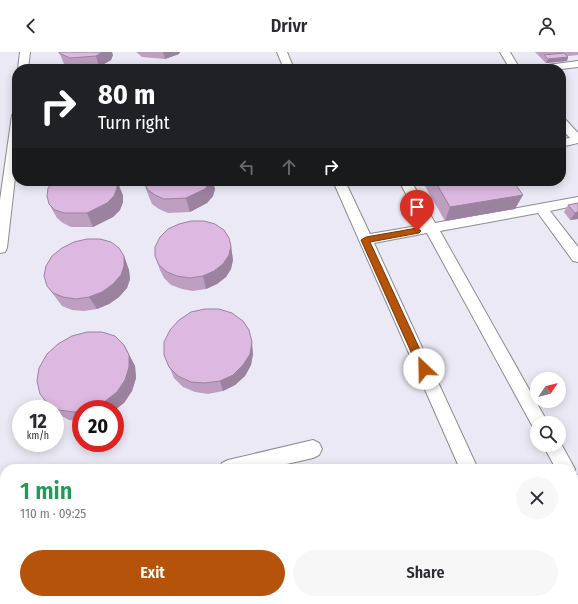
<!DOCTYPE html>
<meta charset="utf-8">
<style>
body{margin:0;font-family:"Fira Sans Condensed",sans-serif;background:#f7f7f7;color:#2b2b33;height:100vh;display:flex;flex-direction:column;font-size:15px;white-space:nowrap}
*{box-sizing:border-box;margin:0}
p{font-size:13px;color:#7c7c81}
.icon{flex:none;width:22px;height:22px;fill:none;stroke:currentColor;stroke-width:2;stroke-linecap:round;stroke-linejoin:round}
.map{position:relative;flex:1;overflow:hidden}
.panel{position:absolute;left:0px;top:412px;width:578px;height:140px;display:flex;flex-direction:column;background:#fff;border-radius:16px 16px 0 0;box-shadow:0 2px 10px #0003}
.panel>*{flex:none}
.guide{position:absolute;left:12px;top:12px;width:554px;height:122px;border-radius:16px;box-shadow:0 2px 10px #0003;background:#202124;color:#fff;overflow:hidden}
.needle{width:26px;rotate:55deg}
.fabs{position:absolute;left:530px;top:320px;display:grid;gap:8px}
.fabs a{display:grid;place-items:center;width:36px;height:36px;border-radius:50%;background:#fff;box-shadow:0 2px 10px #0003;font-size:20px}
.speed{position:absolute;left:12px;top:348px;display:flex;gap:8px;font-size:20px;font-weight:700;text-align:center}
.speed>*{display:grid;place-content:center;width:52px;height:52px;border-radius:50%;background:#fff;box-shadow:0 2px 10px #0003;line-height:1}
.speed small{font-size:10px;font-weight:400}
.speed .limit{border:6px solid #d22;background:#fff;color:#111}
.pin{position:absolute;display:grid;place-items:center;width:34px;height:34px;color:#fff;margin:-41px -17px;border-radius:50% 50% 50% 0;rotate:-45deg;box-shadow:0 0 4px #0007}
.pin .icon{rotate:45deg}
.me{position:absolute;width:44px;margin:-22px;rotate:336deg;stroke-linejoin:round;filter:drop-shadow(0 0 3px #0008)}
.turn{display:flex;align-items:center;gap:14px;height:84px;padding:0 20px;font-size:18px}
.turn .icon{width:52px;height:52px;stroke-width:2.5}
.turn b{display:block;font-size:28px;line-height:34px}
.lanes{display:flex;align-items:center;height:38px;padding:0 20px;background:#0003;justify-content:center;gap:20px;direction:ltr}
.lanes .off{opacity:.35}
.round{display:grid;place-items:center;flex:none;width:42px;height:42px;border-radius:21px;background:#f7f7f7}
.head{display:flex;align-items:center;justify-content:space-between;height:68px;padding:0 20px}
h1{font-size:24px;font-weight:600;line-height:30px;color:#1e9e55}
.button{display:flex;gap:8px;margin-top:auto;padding:8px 20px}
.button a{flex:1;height:46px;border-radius:24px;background:#b45309;color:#fff;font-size:16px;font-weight:600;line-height:46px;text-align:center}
.button a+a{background:#f7f7f7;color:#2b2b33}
header{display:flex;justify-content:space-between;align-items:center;height:52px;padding:0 20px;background:#fff;font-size:18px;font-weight:600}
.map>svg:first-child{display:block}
.built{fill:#ebe9f5;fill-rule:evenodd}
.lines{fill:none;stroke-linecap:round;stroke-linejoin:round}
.minor-casing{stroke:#8c8c90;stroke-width:2}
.minor{fill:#fff;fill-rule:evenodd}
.wall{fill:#be9fc2}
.shaded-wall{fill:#9b829e}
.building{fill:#ddb9e2;stroke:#9b829e}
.route{fill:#b45309;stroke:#753606}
</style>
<header><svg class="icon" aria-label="back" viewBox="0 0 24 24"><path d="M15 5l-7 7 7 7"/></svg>Drivr<svg class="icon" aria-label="person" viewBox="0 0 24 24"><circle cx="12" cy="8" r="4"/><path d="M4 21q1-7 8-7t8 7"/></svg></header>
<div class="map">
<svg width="578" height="552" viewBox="0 0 578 552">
<rect width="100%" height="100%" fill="#f6f5fa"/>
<path class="built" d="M0,0h578v552h-578zM17,17h544v112h-544zM537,327h22v22h-22zM21,357h34v34h-34zM81,357h34v34h-34zM537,371h22v22h-22zM5,417h568v130h-568z"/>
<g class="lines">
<g class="minor-casing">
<path id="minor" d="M20,0h10l-2,17h-10z
M277,0h10l7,17h-10z
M500,0h10l10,17h-10z
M578,9v6l-17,2h-26l5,-3z
M17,60v48l-10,88 -2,4 -5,1v-53l12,-85z
M561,66l4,1 13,14v10l-17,4v-8l9,-1 -9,-10z
M333,129h12l25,53 53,-9 -24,-44h12l24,42 143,-26v8l-28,6 28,36v15l-5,-1 -35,-48 -98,18 108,192h-11v7l-3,-1 -107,-196 -53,10 104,226h-18z
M313,388l6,3 3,6 -3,6 -6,3 -48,11h-46l3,-6 6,-3z
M559,388l16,29 -2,4 5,2v25l-5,-2v-29h-17l-13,-24h16z
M0,461h5v18l-5,2z
M518,547h20l2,5h-20z"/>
</g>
<use href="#minor" class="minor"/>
</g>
<path class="wall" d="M59,0l54,3 -2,5 -12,7 -25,2 -10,-5z
M136,0h44l-1,2 -14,5 -23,-2z
M535,0h43v3l-10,1v1l-1,4 -21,2z
M422,129h91l2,28 -70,12z
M144,131l71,6 -2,7 -6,7 -17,9 -22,1 -9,-4 -7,-5 -3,-7z
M123,143v7l-3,8 -7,7 -20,10h-22l-8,-4 -6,-5 -8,-14z
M578,151v16l-8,1 -6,-8 4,-7z
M231,194l2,14 -2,9 -5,8 -9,7 -11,5 -13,2 -11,-2 -11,-4 -7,-7 -4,-8 -5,-14z
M124,204l5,14 1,9 -3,9 -8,9 -10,7 -12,5 -13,2 -12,-1 -10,-4 -15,-20z
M124,293l11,21 1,12 -4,13 -8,12 -43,6v12l-12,-1 -11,-6 -3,-3v-2h-2l-5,-5z
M253,302l-2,11 -6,11 -10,9 -12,6 -15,3 -13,-2 -12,-5 -9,-9 -10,-23z"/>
<path class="shaded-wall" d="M102,0h10l1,3 -2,5 -12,7 -3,-11z
M163,0h17l-1,2 -14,5z
M568,5l-1,4 -21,2 2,-4z
M117,129l6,14v7l-3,8 -7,7 -20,10 -6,-14z
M211,129h2l2,8 -2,7 -6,7 -17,9 -4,-14z
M523,143l-8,14 -70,12 5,-14z
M578,160v7l-8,1 5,-7z
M231,194l2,14 -2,9 -5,8 -9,7 -11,5 -3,-13z
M124,204l5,14 1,9 -3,9 -8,9 -10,7 -12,5 -8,-12z
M252,290l1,12 -2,11 -6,11 -10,9 -12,6 -3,-10z
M124,293l11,21 1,12 -4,13 -8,12 -9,7v-1h-25z"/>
<path class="building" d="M59,0h43l-6,4 -26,2 -11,-5z
M564,1l4,4 -20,2 -4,-4z
M54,129h63v7l-3,8 -7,7 -20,10h-23l-9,-3 -6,-6 -2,-8 1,-8z
M144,129h67l-6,8 -19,9 -22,1 -9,-4 -7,-5 -4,-7z
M435,129h78l10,14 -73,12z
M578,151v9l-3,1 -7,-8z
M191,169h13l11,3 9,6 5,8 2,8 -2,9 -6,9 -9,7 -11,5 -13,2 -13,-2 -10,-4 -8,-7 -4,-9v-9l5,-10 8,-8 11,-5z
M87,187h13l11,3 8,6 5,8v10l-3,9 -8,9 -11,8 -13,5 -13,2 -13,-2 -10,-4 -6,-7 -3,-10 2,-10 6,-10 10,-8 12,-6z
M205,257h14l13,4 11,8 6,9 3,12 -2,12 -7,11 -10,10 -13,6 -15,2 -14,-1 -13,-6 -9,-9 -5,-12v-13l6,-12 9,-10 12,-8z
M87,280h15l13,4 9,9 5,10v12l-4,13 -8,12 -13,10 -14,7h-9v2l-7,1 -15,-2 -11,-6 -8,-10 -3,-13 2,-13 8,-14 11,-10 14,-8z"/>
<path class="route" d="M417,176l4,3 -2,2 -49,9 59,127 -5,4 -4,-1 -59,-132 5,-3z"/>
</svg>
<div class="fabs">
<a><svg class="needle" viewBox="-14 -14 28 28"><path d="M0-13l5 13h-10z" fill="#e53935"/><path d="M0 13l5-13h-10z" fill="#7c7c81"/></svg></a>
<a><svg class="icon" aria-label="search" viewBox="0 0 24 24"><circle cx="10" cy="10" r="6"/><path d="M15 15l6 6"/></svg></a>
</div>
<div class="speed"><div>12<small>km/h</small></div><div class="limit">20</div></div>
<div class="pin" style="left:417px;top:179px;background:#d93025"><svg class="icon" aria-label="arrive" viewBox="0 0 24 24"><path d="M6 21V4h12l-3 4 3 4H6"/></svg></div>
<svg class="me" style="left:424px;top:317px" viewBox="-20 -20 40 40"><circle r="19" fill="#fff"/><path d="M0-13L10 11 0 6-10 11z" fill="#b45309"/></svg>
<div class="guide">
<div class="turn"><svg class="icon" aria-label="right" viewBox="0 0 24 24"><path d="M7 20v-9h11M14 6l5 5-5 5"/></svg><div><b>80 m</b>Turn right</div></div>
<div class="lanes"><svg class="icon off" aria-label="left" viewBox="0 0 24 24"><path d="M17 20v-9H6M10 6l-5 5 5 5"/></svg><svg class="icon off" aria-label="ahead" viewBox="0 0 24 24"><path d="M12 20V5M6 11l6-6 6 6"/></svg><svg class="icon" aria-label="right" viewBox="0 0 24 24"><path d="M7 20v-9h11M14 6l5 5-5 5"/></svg></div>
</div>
<section class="panel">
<div class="head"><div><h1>1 min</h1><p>110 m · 09:25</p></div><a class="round"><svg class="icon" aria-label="close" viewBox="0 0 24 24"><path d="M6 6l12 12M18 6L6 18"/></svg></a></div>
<div class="button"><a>Exit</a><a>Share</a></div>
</section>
</div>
